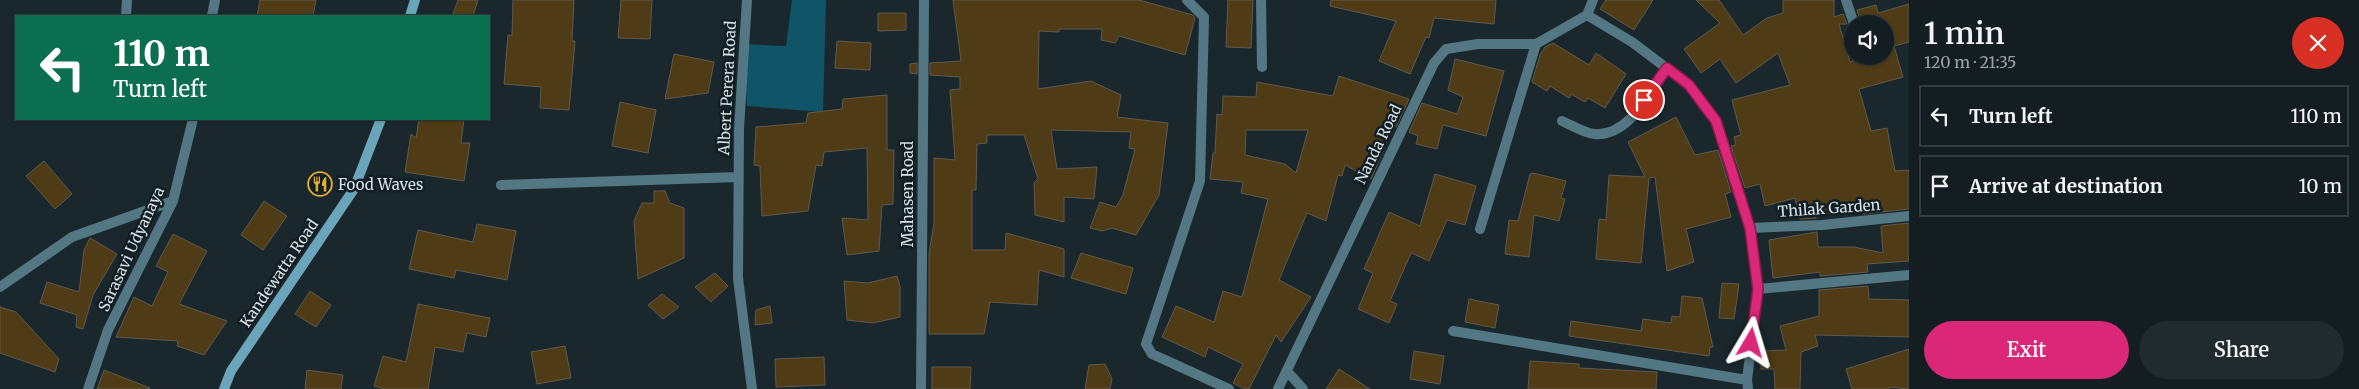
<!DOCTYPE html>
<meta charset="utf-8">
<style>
body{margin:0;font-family:Merriweather,serif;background:#212b2f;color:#f1f3f6;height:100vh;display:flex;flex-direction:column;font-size:19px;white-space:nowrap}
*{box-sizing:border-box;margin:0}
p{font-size:16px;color:#9da2a5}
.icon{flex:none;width:28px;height:28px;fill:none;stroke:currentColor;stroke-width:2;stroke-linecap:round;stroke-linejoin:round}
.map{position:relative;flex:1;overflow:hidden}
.panel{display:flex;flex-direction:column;background:#141e22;width:450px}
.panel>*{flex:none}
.top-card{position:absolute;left:15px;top:15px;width:475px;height:105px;border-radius:0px;box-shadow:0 1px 4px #0004,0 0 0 1px #333c40;background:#0b6e4f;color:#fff;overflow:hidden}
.controls{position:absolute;left:1844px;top:15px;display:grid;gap:10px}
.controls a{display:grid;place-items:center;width:50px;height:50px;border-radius:50%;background:#141e22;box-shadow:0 1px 4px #0004,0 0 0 1px #333c40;font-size:25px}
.pin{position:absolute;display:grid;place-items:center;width:42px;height:42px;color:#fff;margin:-21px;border:2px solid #fff;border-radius:50%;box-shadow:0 1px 5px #0007}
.me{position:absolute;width:55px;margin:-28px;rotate:7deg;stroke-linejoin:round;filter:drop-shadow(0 0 4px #0008)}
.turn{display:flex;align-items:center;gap:18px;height:105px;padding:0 15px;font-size:22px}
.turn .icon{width:65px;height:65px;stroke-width:2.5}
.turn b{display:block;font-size:35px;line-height:42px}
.round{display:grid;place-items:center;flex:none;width:52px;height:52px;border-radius:26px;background:#212b2f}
.overview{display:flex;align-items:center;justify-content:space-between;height:85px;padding:0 15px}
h1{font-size:30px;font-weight:600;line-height:38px}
.button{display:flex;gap:10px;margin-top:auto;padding:10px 15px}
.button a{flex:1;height:58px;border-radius:30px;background:#db2777;color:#fff;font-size:20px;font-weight:600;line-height:58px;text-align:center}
.button a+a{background:#212b2f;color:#f1f3f6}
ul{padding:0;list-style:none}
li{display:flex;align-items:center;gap:15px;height:62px;margin:0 10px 8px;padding:0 5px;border:2px solid #333c40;border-radius:0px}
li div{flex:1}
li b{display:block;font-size:19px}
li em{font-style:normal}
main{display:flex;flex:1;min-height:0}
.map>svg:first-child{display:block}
.green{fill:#105468}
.building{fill:#4f3c16;stroke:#60594c;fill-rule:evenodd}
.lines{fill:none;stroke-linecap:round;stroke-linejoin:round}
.street{stroke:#547784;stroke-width:10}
.secondary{stroke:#6ba5bb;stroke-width:10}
.route-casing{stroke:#8e194d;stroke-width:12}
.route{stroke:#db2777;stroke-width:9}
.labels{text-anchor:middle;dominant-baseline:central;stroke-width:5;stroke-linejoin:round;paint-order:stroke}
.street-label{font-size:15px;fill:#d8e1e5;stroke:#111e24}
.poi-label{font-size:15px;fill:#d8e1e5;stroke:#111e24;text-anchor:start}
</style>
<main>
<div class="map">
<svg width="1909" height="389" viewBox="0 0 1909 389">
<rect width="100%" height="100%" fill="#1a282d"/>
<path class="green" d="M792,0h34l-3,112 -76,-6 -4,-62 43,2z"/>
<path class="building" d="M260,0h56l-3,16h-56z
M458,0h20l-5,16 -20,-2z
M513,0h61l-2,41h3l-6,69 -29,-2 1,-21 -37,-3 4,-49 4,1z
M621,0h31l-2,39 -32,-1z
M953,0h186l54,15 2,3 -10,37 -66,-19 -4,7 -14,-3 1,-11h-43v3l-20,-1 -1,58 53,-8 30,14 -4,22 51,6 -9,72 -23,40 -24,-7 -10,3 -12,-3 10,-26 16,5 7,-12 12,-46 -6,-1 2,-16 -80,-2 6,39 40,-2 -3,32 -30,-2v25l-29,-7 -1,-32 4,-4 -14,-44h-37v8l-10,1 -1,46h-4v60h33l1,-17 58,16v28l-25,-7 -2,35 -47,-3 -6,32h-55v-80l5,-31v-65l21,2 -5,-70 10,-1v-12l-30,-2v-12l31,-2z
M1228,0h25l-2,48 -25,-1z
M1331,0h165l-2,24 -60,-6 -5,20 -3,-1 -16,37 -31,-13 17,-40 -66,-15z
M1606,0h47l-19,30 -34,-21z
M1696,0h23l24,35 24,-17 16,-5v-13h51v17l9,-3 4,10h-8l11,38 21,-6h14v-32h-24l-4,-14 19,-5 2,8 31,-9v38l-15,4 9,31 -44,12 12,42 16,-3 8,43 14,-1v39l-46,5 -1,-6 -46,7v3l-16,1 -5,-21 -30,8 -5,-22 -15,4 -14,-42 5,-1 -2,-8 7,-2 -9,-35 58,-15 -12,-32 -42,30 -16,-24 -19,14 -17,-24 36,-26z
M878,13h28v17l-28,1z
M837,41l34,2 -1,27 -35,-2z
M1553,43l36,22 7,-12 30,21 -21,34 -17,-10 -3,4 -14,-8 -2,4 -19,-12 -3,5 -15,-9 8,-27 5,-8z
M674,54l40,8 -6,31 -43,6z
M1455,59l49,12 -18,65 -43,-11 -6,24 -21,-5 2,-8 -9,-4 13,-29 35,11 6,-17 -15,-7z
M917,63v11l-7,-1v-9z
M1339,76l70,23 -13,28 -2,-1 -23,53 -26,-14 -3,11 -4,-1 -12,46 -19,-8 -28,67 32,17 -30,45 -5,-7 -27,54h-4l-12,-6 10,-19 -35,-17 -3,10 -43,-20 14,-31 38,16 9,-31 19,6 26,-98 -27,-6 2,-11 -33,-3 3,-26h2l2,-39 5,1 1,-19 33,1 1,-15 76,14zM1246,130h62l-12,43 -11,-9 -40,-9z
M887,95v55h7l-1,54 -11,1 -3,46 -32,4 -5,-37 26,2 -1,-72 -43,4 -2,14 -6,-1 -8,46 -46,5 -2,-50 -6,-1 2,-38 50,-4 2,-10 34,-4 1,-10z
M620,102l36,8 -8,43 -36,-7z
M1676,117l19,38 23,-5 13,42 -6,2 6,23 -45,12 8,33 -27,9 -12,-94 -6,1 -8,85 -45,-4 3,-40 7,1 3,-45 36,2 -17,-35z
M419,119h45l-3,24h9l-6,38 -59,-9 6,-38 5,4z
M44,161l28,33 -17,15 -29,-33z
M1533,173l33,8 -5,17 4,1 -6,22 -25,-6 -5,42 -24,-3 4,-34 9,1 12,-47z
M1435,174l41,12 -11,39 -18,-5 -18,41 -18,-8 -21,48 7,3 -8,19 -31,-14 15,-36 -9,-4 25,-57 31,14z
M654,191h11l5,12 14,5v50l-46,21 -4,-58 8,-18h12z
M264,201l23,15 -24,34 -22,-15z
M1909,223v38l-42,3 1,8 -48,4v-4l-47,6 -4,-38 48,-8 1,15h36l29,6 -2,-27z
M477,224l39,7 -9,49 -51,-10 -2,8 -45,-9 9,-39 55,12z
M173,234l34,17 -28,53 48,17 -23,34 -27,-9 1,-5 -62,-4 18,-40 18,9 16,-34 -12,-6z
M90,238l27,16 -24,41 -10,34 -7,-2 1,-12 -37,-12 7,-21 32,10 5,-42z
M1081,253l52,15 -7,26 -55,-16z
M715,273l13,13 -17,16 -16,-15z
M897,276l3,11v30l-27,6 -26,-3 -3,-39 24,2z
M1722,283l17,1 -5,35 -15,-1z
M1868,286l1,13 40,1v37l-94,-2 3,11 -17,6 -1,37h-25l-1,-20h-13l1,-18 24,-1 -6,-24 39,-10v-26z
M310,291l21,14 -15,22 -21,-13z
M662,294l17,13 -16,12 -15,-14z
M1682,296l20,2 11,49h-3l-1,9 -140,-20 2,-15 70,10 2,-12 28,4 1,-7 8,1z
M1469,299l30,6 -4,23 -30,-6z
M418,304l72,14 -4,19 -19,-4 -4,19 -28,-5 -7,42h-43l-11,-3 9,-30 23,6z
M770,306l2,17 -17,2 1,-15z
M0,307l16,5 43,47 -4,13 -55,-19z
M565,346l6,32 -34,6 -6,-32z
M1909,349v40l-20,-2v2h-37l-6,-20z
M1414,351l30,5 -4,28 -30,-5z
M824,357l1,28 -49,2 -1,-28z
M1530,361l49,3v4l78,4 -1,17h-128z
M1105,364l7,15 -2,10h-25l4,-24z
M932,367h39l-1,22h-38z
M1339,369l31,20h-44z
M104,370l46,18 -1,1h-52z
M307,370l36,5 -2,14h-36z"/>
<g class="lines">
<path class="street" d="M747,0l-8,129 -1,149 14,111
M1187,0l17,17 -4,164 -54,163 6,10 77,35
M1261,0l1,67
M1846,0l8,24
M1587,15l45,27 57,43 27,36 34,107 8,61 -11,91 1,9
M1587,15l6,-15
M126,16l1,-16
M212,16l3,-16
M1562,121c9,4 22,12 32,13 35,3 56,-42 73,-65
M501,185l237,-8
M1750,228l72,-3 87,-9
M1480,229l56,-185
M0,287l72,-50 101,-36
M1758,289l151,-14
M1453,331l294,49
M1287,371l16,18
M88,389l20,-59 65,-129 20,-82
M921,389l3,-389
M1278,389l156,-326 12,-14 32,-5h58l51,-29"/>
<path class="secondary" d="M410,16l5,-16
M224,389l7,-18 123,-182 27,-70"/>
</g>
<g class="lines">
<g class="route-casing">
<path id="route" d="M1644,100l23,-32 22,17 27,36 34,107 8,61 -7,54"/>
</g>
<use href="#route" class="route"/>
</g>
<defs>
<g id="restaurant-ring" transform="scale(1.25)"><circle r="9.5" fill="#111e24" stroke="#e3ae35" stroke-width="1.5"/><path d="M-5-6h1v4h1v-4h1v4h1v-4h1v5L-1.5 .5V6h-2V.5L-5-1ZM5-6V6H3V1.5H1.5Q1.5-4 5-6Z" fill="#e3ae35"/></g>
</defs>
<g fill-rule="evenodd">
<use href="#restaurant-ring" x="320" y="184"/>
</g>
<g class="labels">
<g class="street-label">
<text transform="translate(727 88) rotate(-87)">Albert Perera Road</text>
<text transform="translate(1378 144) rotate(-64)">Nanda Road</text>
<text transform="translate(907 194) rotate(-90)">Mahasen Road</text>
<text transform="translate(1829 208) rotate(-4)">Thilak Garden</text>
<text transform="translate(131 249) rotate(-65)">Sarasavi Udyanaya</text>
<text transform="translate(279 273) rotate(-56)">Kandewatta Road</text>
</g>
<g class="poi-label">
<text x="338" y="184">Food Waves</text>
</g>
</g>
</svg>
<div class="controls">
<a><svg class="icon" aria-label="sound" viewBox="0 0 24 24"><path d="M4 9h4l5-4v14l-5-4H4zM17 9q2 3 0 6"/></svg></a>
</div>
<div class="pin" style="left:1644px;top:100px;background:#d93025"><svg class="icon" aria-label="arrive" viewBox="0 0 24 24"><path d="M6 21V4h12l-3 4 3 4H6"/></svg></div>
<svg class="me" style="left:1751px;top:343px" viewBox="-20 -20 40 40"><path d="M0-17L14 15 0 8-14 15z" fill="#db2777" stroke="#fff" stroke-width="4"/></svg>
<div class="top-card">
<div class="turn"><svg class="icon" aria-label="left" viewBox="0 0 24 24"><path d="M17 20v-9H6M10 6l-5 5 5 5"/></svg><div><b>110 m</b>Turn left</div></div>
</div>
</div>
<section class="panel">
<div class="overview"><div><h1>1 min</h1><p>120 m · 21:35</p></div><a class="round" style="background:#d93025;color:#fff"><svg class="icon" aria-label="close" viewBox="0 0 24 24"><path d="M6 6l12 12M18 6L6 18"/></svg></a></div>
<ul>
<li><svg class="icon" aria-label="left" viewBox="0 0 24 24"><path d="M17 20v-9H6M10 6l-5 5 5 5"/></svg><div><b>Turn left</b></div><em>110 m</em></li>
<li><svg class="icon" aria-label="arrive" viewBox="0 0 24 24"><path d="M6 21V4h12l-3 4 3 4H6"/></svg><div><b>Arrive at destination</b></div><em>10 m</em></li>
</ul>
<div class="button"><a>Exit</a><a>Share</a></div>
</section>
</main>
